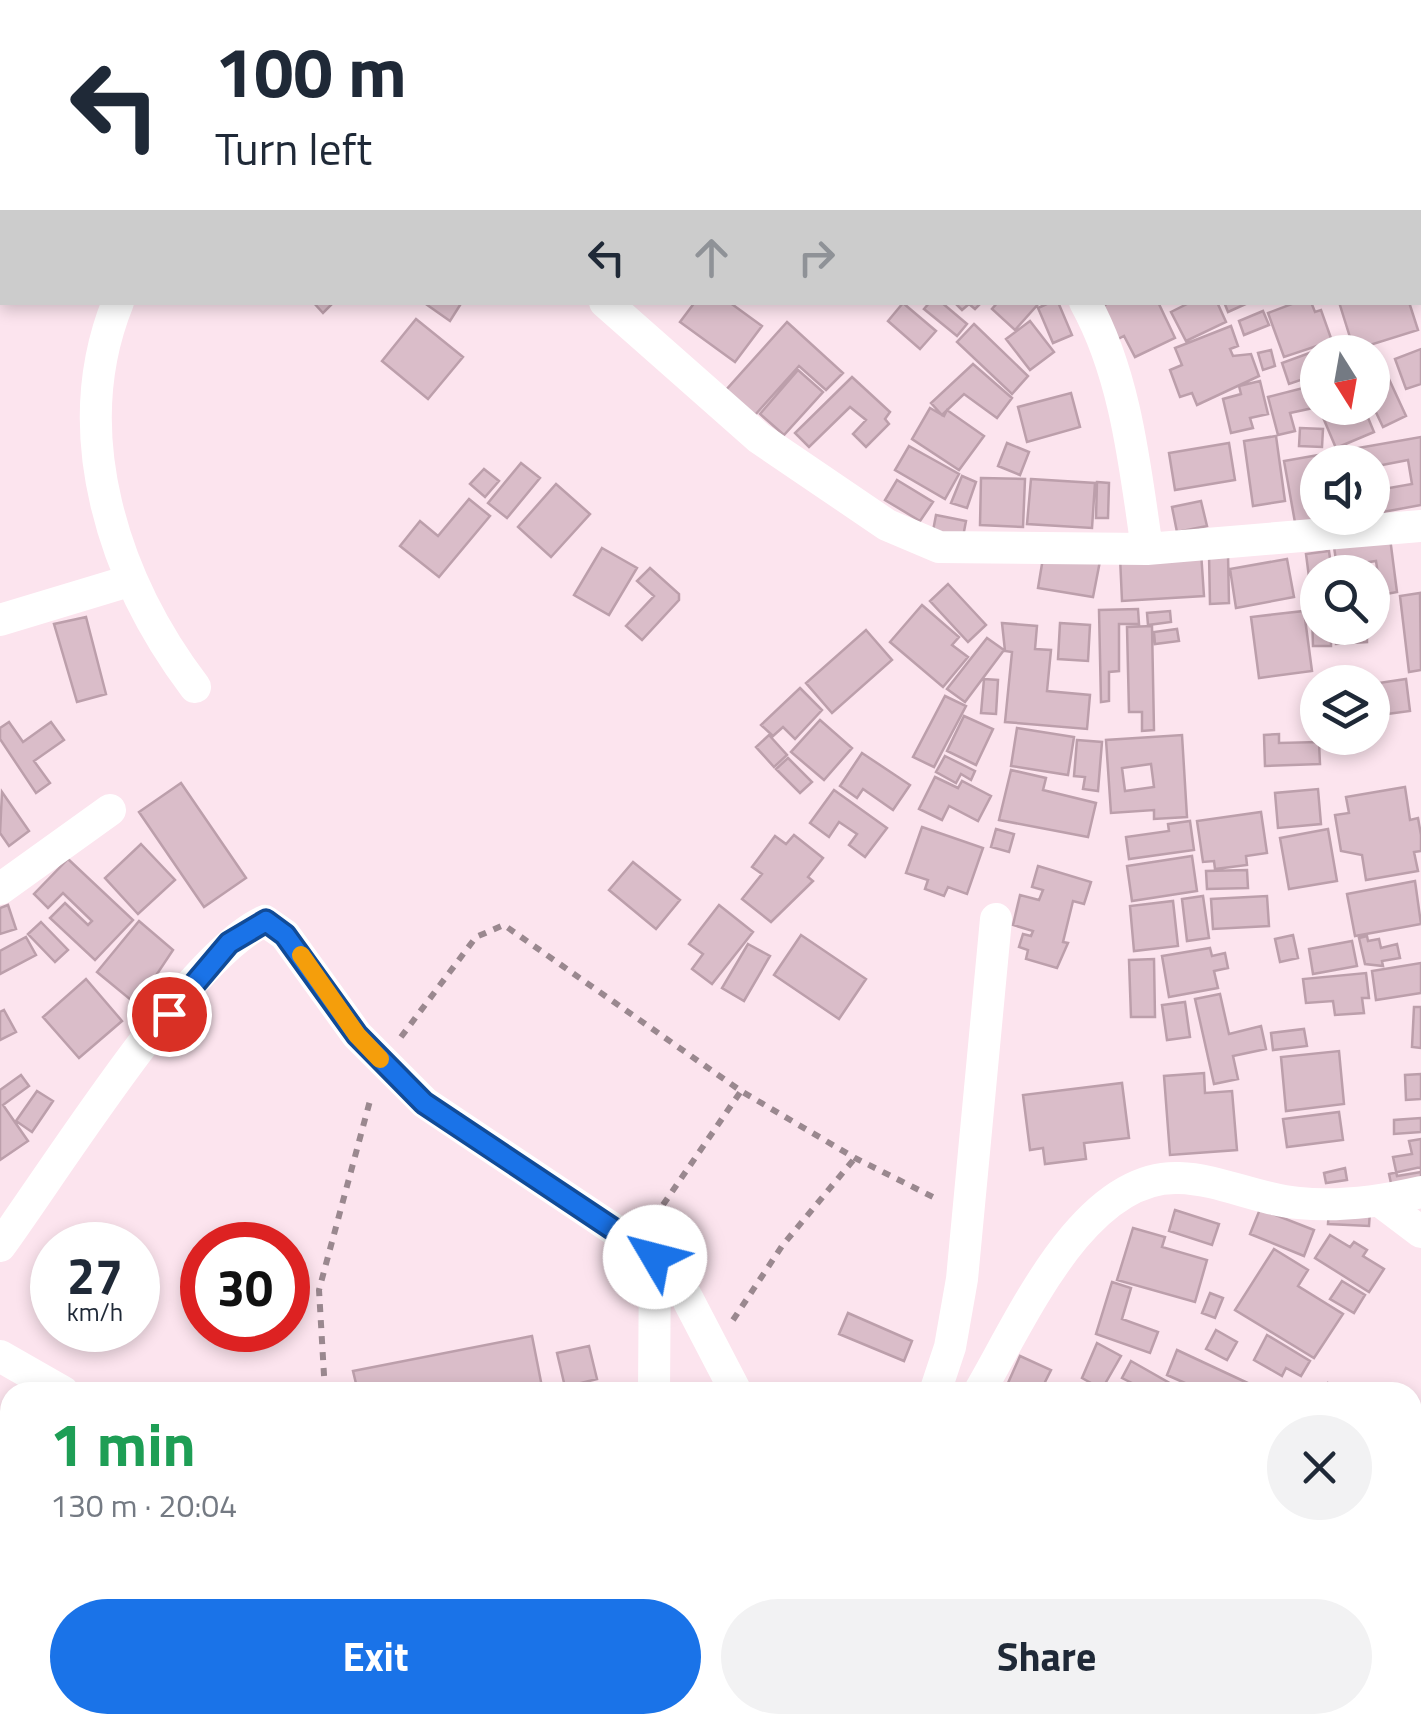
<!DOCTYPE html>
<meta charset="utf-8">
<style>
body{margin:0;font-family:"Titillium Web",sans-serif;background:#f2f2f3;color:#1f2937;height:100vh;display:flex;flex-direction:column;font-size:38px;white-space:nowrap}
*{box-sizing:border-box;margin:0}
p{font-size:32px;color:#747a83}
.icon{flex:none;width:55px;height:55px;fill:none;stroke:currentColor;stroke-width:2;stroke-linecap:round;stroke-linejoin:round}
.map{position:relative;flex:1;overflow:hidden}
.drawer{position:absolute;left:0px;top:1382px;width:1422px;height:352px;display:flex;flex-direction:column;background:#fff;border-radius:30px 30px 0 0;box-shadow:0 5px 15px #0003}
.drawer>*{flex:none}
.guide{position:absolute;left:0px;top:0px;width:1422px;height:305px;box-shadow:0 5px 15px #0003;background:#fff;color:#1f2937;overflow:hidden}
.needle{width:65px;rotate:169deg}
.buttons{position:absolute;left:1300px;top:335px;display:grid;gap:20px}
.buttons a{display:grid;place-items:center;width:90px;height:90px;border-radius:50%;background:#fff;box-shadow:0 5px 15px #0003;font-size:50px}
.speed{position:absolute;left:30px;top:1222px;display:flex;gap:20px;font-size:50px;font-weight:700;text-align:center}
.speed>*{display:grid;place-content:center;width:130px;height:130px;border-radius:50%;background:#fff;box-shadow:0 5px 15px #0003;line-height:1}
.speed small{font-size:25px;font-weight:400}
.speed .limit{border:15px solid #d22;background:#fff;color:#111}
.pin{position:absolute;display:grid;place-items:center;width:85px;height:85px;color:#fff;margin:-42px;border:5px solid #fff;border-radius:50%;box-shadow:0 2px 10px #0007}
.me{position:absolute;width:110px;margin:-55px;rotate:307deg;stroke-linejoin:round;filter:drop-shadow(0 0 8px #0008)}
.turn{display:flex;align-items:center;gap:35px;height:210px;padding:0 50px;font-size:45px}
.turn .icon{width:130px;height:130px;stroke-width:2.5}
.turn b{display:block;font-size:70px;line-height:85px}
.lanes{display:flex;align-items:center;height:95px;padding:0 50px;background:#0003;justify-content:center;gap:50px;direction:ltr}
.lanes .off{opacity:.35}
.round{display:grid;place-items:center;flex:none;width:105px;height:105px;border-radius:52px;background:#f2f2f3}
.head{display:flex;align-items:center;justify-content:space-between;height:170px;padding:0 50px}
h1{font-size:60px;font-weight:700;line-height:75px;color:#1e9e55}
.button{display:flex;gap:20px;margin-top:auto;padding:20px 50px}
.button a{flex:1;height:115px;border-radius:60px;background:#1a73e8;color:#fff;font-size:40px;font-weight:700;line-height:115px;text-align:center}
.button a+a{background:#f2f2f3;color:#1f2937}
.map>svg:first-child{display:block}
.building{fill:#dabdc9;stroke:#bc9fab;stroke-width:2.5;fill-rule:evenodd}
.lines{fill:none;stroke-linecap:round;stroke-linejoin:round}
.path{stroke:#9a888f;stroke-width:6;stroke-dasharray:8 8;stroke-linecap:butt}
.street{stroke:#fff;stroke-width:32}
.route-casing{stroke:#114b97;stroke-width:25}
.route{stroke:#1a73e8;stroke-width:18}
.slow{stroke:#f59e0b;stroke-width:18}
</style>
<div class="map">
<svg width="1421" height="1733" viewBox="0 0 1421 1733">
<rect width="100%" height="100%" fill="#fce4ee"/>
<path class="building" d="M156,0h87l-4,2z
M793,0l-3,2h-54l1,-2z
M1084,0h45l1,2h-45z
M1244,0h64l1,2h-65z
M313,302h21l-11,11z
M423,302h39l-12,19z
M695,302h34l33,24 -27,36 -55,-40z
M930,302h11l26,22 -10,12 -33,-27z
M954,302h28l-7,7 -6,-5 -7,6z
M998,302h42l-25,28 -23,-21z
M1051,302h7l14,33 -19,8 -15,-35z
M1109,302h49l17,36 -40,19 -11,-21 -14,7 -15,-30z
M1191,302h26l9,20 -40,19 -15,-29z
M1224,302h26l-22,10z
M1297,302h14l4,10 6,-2 11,31 -48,16 -16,-44z
M1339,302h70l9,28 -64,20z
M903,303l33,28 -16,18 -32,-28z
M1263,311l6,14 -25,10 -5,-14z
M416,319l47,38 -35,42 -46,-38z
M1030,321l24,31 -24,18 -24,-31z
M787,322l56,51 -17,17 -27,-24 -44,49 -29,-25z
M974,324l54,52 -16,18 -55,-52z
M1231,326l7,20 -8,3 3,7 18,-2 8,22 -62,29 -5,-12 -12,4 -10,-27 12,-5 -7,-17z
M1334,344l2,8h-18v31l-6,2 -3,-8 -20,7 -7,-21z
M1421,349v35l-15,5 -11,-30z
M1271,350l4,16 -12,4 -5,-17z
M973,364l39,34 -15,20 -33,-24 -22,21 -11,-12z
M1382,364l24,52 -23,11 -11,-23v-36z
M798,370l25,22 -39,43 -24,-21z
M852,377l38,35 -5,7 4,5 -23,23 -13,-13 13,-14 -16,-13 -41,40 -14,-14z
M1260,381l8,33 -18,4 3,10 -22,5 -8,-34 18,-5 -2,-8z
M1307,387l6,21 -23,5 5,18 -17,4 -10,-38z
M1071,393l9,34 -53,15 -9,-35z
M930,408l14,8 3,-6 37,26 -25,34 -47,-31z
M1319,408h45l10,24 -38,16z
M1300,428l23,1 -1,18 -23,-1z
M1276,436l9,65 -32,5 -9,-65z
M1421,437v68l-49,9v-23l40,-7 -4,-24 -36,7v-5h-54v16l-10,1 3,21 7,-1v19h35l-57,10 -12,-67z
M1007,443l22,9 -9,23 -22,-9z
M1229,443l6,37 -60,10 -6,-37z
M909,446l50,28 -14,25 -50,-29z
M521,463l19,15 -33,40 -19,-15z
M484,469l15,12 -14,16 -15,-13z
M962,476l14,6 -9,26 -16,-5z
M981,478l44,1 -2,48 -43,-2z
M1031,479l64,4 -3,45 -65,-4z
M897,480l36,22 -13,19 -35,-21z
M1097,482l12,1 -1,35h-12z
M556,484l34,30 -39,43 -33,-30z
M469,499l21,17 -51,61 -39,-31 20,-25 18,15z
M1201,501l6,25 -30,6 -5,-25z
M936,515l30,6 -4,21 -30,-6z
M1390,538l7,54 -16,3 -5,-34 -39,6 -3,-20z
M602,548l35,20 -28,47 -35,-20z
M1329,551l3,21h-14v36h-5l-7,-54z
M1044,552l56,9 -7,36 -55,-9z
M1201,552l3,44 -82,5 -2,-44z
M1209,554h19l1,49 -19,1z
M1287,559l7,38 -58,11 -6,-39z
M650,568l29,26v6l-37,40 -16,-14 28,-30 -17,-15z
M948,584l38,41 -18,17 -38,-41z
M1420,593l1,77 -12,2 -9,-76z
M922,605l37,32 -7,8 16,12 -25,30 -53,-45z
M1138,609l1,15h-20v47l-10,1v29l-8,1 -2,-92z
M1170,611l1,11 -23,3 -1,-12z
M1304,611l8,60 -53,7 -8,-61z
M1312,612h6v16h13v18h-18z
M86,617l20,77 -29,8 -23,-78z
M1002,623l35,3 -2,23 16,1 -4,41 43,4 -3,34 -82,-7 7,-70 -7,-1z
M1060,623l30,2 -2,36 -30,-2z
M1152,626l2,104 -12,1v-19h-13l-2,-85z
M1335,628h32v14l-31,2z
M1177,629l2,12 -24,3 -1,-12z
M866,630l26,30 -60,53 -26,-30z
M987,638l17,12 -39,52 -18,-13z
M984,679l14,1 -2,34 -15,-1z
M1406,679l4,32 -38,5v-32z
M800,688l22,22 -27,29 -12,-12 -10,9 -12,-11z
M945,696l21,10 -32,61 -21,-10z
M964,716l29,13 -17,36 -29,-14z
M820,720l32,28 -28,32 -33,-28z
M9,722l14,20 28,-20 13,18 -30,21 16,22 -14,10 -36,-54v-11z
M1017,728l57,9 -6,38 -57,-9z
M1279,734v9l40,-1 1,22 -55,2 -1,-31z
M769,735l18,20 -13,12 -18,-20z
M1182,735l5,82 -33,2v-9l-43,3 -5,-73zM1151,764l3,23 -29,4 -3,-23z
M1077,740l25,2 -4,49 -15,-2 2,-12 -11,-1z
M862,753l48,32 -17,25 -30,-21 -6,9 -17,-12z
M945,756l30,15 -4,9 -10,-6 -5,9 -20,-11z
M788,758l24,24 -12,11 -24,-24z
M1011,770l35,8 -3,12 53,13 -8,34 -89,-17z
M935,777l23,11 4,-7 29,15 -13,25 -29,-15 -7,14 -23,-11z
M181,783l65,95 -42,29 -65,-95z
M1405,787l5,33 8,-2 3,17v16l-7,1 4,19 -52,9 -4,-25 -21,-4 -6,-36 14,-2 -3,-16z
M1318,789l3,35 -43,4 -3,-35z
M834,790l53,38 -22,29 -16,-12 8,-11 -18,-12 -10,15 -19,-14z
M2,792l27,39 -20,15 -9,-13z
M1261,812l6,41 -21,3 1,9 -32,4 -1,-8 -11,1 -6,-41z
M1190,821l4,29 -65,9 -3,-22 43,-6 -1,-7z
M922,827l61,21 -16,46 -19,-7 -4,9 -19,-7 3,-9 -22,-7z
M996,829l18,5 -5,18 -18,-5z
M1328,829l9,52 -48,8 -9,-51z
M794,835l29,23 -15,19 5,4 -42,41 -29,-23 20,-25 -10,-7 23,-31 11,8z
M141,844l34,36 -37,34 -33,-36z
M1192,856l5,35 -65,10 -5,-35z
M68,859l65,61 -38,40 -45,-42 15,-15 23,22 4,-4 -29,-28 -15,15 -14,-14z
M633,862l47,38 -24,29 -47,-39z
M1038,866l53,16 -7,22 -11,-3 -10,41 5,1 -11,25 -31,-9 2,-9 -9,-3 4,-13 8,2 2,-5 -20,-6 7,-30 19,5 4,-10 -11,-3z
M1247,870l1,18 -41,1 -1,-18z
M1415,881l6,43 -66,12 -8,-42z
M1203,896l6,42 -22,3 -5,-42z
M1267,896l2,30 -56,3 -2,-30z
M1173,901l5,45 -44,5 -4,-45z
M8,905l8,24 -16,5v-26z
M719,905l34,27 -41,52 -20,-15 11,-15 -14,-10z
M139,921l34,29 -28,42 -5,-4 -9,12 -34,-28z
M41,922l27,28 -13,12 -27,-28z
M801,935l65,44 -27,40 -65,-44z
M1293,935l5,23 -18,4 -5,-23z
M1367,936l1,5 11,-2 2,9 16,-4 3,14 -18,3 1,5 -18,-2 -6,-26z
M26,937l10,18 -36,19v-23z
M1352,941l5,25 -44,8 -4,-25z
M748,944l22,12 -26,45 -22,-13z
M1210,948l2,8 13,-3 3,15 -14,3 4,17 -49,9 -7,-41z
M1154,959l1,58h-24l-2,-57z
M1421,963v30l-45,7 -4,-29z
M1366,973l3,25h-7l2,15 -29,2 -2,-14 -27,2 -3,-24z
M86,979l36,42 -43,37 -36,-41z
M1220,994l9,40 32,-8 5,23 -33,7 5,23 -24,5 -19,-85z
M1185,1002l5,35 -23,3 -5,-35z
M1414,1007h7v41l-9,-1z
M4,1010l12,22 -16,8v-28z
M1304,1029l3,17 -34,4 -2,-17z
M1339,1051l5,53 -58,7 -5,-54z
M1204,1073l1,20 27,-2 5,59 -67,5 -6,-79z
M1421,1074v25l-15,1 -1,-25z
M21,1075l8,11 -26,19 25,36 -28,19v-70z
M1122,1083l7,55 -45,5 2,16 -41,5 -2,-16 -13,2 -7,-55z
M37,1091l16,10 -21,31 -16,-11z
M1339,1112l4,28 -56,7 -4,-28z
M1421,1118v14l-27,2v-14z
M1421,1139v33l-24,4 -4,-19 19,-3 -3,-13z
M1421,1167v15l-29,6 -3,-14z
M1345,1168l2,12 -21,3 -2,-10z
M1260,1209l54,21 -10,26 -54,-22z
M1329,1209l41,2 -1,15 -41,-2z
M1175,1210l44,14 -7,21 -43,-14z
M1133,1228l32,9 -3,10 45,13 -12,42 -78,-22z
M1330,1235l20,12 4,-5 13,8 -4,6 21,13 -15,23 -54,-34z
M1274,1249l34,21 -10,16 45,28 -29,44 -79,-48z
M1342,1281l23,14 -11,18 -24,-14z
M1112,1282l19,6 -9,31 36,13 -8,21 -54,-19z
M1210,1293l13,5 -8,20 -13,-5z
M848,1313l64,28 -8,20 -65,-27z
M1216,1330l21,12 -10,18 -21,-11z
M1267,1335l43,26 -9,15 -15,-8 -4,8 -28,-16z
M532,1336l11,56h-185l-5,-21z
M1097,1343l24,13 -19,33 -20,-11z
M589,1346l8,33 -32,8 -8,-34z
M1177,1350l90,42h-62l-38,-17z
M1020,1356l31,14 -11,22h-36z
M1131,1361l42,24 -1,7h-22l-28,-14z
M1328,1383l16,8 -1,1h-20z
M1413,1438l8,4v34l-9,-5z
M1,1468l9,6v55l-10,-6z
M1412,1474l9,4 -2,24 -7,-3z
M1412,1503l9,4v32l-9,-4z
M1412,1554l9,4v21l-9,-4z
M10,1667v58h16l-4,8 -22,-7v-42z
M32,1725h38l-5,8h-19z
M795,1725l-5,8h-60l-11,-6z
M875,1725h35l15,8h-54z
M947,1725h30l-5,8h-29z
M987,1725h27l-4,8h-27z
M1025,1725h34l-4,8h-34z
M1192,1725h34l-5,8h-15z
M1239,1725h42l5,2 -3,6h-41l-6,-3z"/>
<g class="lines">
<path class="path" d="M1348,0l1,2
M1420,245l1,2
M401,1037l75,-100 28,-12 237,166 114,67 84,42
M654,1218l87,-127
M733,1320l49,-74 73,-88
M325,1392l-6,-102 52,-193"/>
<path class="street" d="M313,0v2
M863,0l3,2
M363,2l3,-2
M118,302c-53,131 -4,278 77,385
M605,302l154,136 128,87 52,22 208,2 274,-23
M1085,302c41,74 50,165 62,247
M0,620l129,-39
M0,889l110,-79
M1380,1201l41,31
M0,1246c55,-75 190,-293 265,-325l20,14 72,100 68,68 230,154 29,35 52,100
M0,1356l63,36
M654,1392l1,-135
M935,1392l15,-45 12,-68 34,-360
M979,1392c41,-69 104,-218 200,-214 40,1 80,22 120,25 40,4 83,-2 122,-11
M0,1610l10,5
M177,1725l7,8
M1389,1725l15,8
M570,1733l4,-8
M606,1733l5,-8"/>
</g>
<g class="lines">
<g class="route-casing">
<path id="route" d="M169,1014l60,-71 37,-22 19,14 72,100 67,68 231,154"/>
</g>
<use href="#route" class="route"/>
<path class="slow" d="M301,955l56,80 23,24"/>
</g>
</svg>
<div class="buttons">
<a><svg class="needle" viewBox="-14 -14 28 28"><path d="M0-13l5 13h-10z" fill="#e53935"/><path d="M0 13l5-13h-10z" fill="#747a83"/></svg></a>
<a><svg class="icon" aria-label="sound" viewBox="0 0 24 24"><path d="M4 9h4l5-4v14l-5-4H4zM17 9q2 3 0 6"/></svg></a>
<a><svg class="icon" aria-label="search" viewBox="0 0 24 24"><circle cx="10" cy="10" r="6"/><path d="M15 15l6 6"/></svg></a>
<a><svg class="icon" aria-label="layers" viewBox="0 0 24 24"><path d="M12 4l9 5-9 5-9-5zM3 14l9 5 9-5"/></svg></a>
</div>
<div class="speed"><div>27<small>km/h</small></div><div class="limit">30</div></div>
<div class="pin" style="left:169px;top:1014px;background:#d93025"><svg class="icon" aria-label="arrive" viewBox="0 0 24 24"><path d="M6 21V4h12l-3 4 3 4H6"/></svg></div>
<svg class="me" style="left:655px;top:1257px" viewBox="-20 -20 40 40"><circle r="19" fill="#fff"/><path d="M0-13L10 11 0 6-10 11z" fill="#1a73e8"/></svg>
<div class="guide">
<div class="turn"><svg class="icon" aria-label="left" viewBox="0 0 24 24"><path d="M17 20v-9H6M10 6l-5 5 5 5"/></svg><div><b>100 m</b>Turn left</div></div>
<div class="lanes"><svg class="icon" aria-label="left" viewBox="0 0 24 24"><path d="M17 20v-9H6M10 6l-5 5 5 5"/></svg><svg class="icon off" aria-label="ahead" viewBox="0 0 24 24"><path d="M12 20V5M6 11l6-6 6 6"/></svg><svg class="icon off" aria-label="right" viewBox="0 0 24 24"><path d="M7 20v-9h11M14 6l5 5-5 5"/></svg></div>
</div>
<section class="drawer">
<div class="head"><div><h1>1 min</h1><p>130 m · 20:04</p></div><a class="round"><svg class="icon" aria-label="close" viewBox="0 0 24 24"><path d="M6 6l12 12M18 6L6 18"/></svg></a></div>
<div class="button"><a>Exit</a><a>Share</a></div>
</section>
</div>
